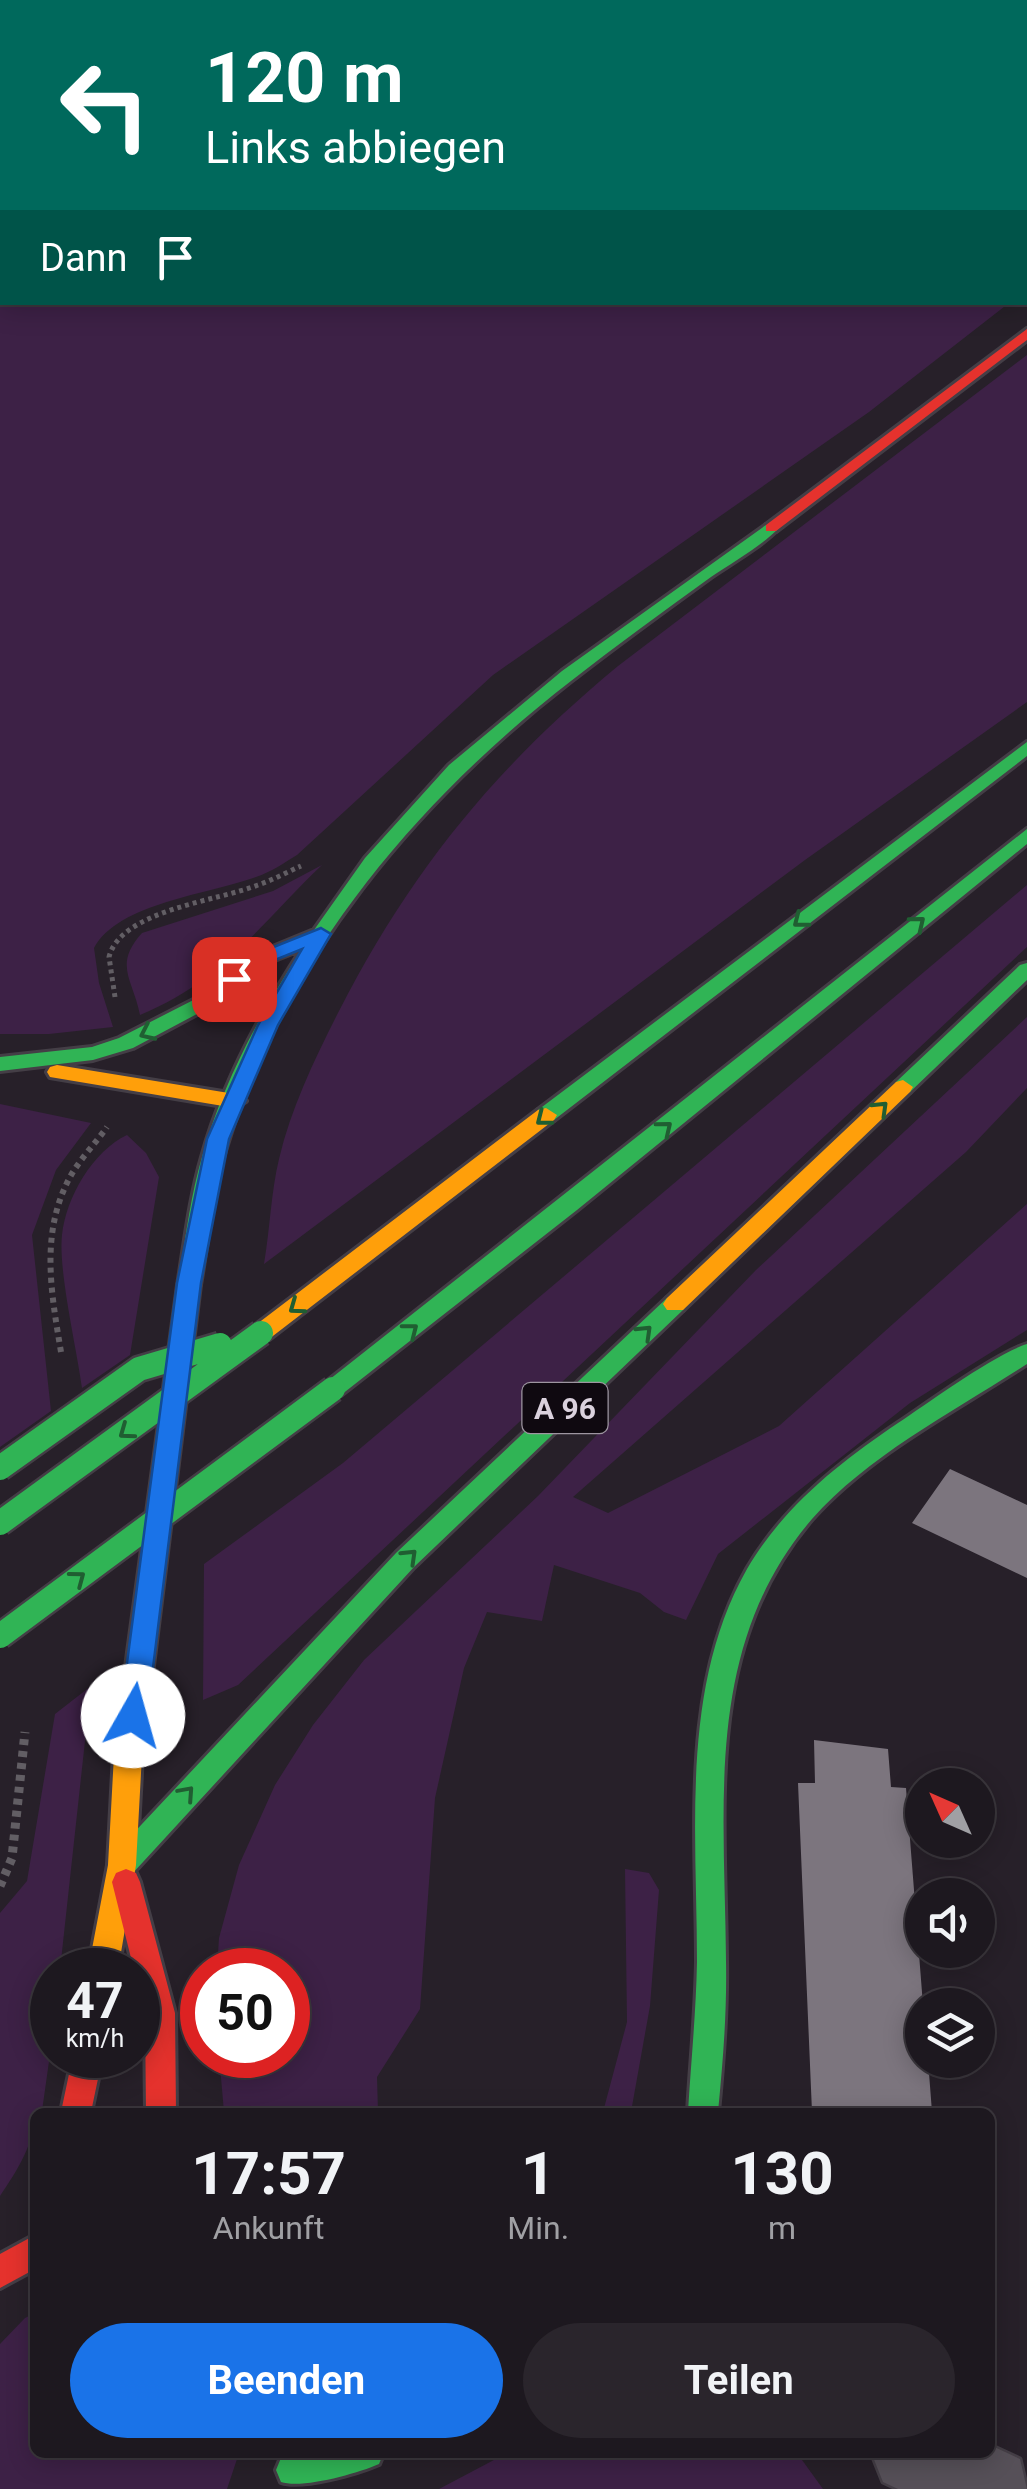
<!DOCTYPE html>
<html lang="de">
<style>
body{margin:0;font-family:Roboto,sans-serif;background:#2a252c;color:#f1f3f6;height:100vh;display:flex;flex-direction:column;font-size:38px;white-space:nowrap}
*{box-sizing:border-box;margin:0}
p{font-size:32px;color:#a0a0a4}
.icon{flex:none;width:55px;height:55px;fill:none;stroke:currentColor;stroke-width:2;stroke-linecap:round;stroke-linejoin:round}
.map{position:relative;flex:1;overflow:hidden}
.details{position:absolute;left:30px;top:2108px;width:965px;height:350px;display:flex;flex-direction:column;background:#1d181f;border-radius:15px;box-shadow:0 5px 25px #0003,0 0 0 2px #3b373d}
.details>*{flex:none}
.banner{position:absolute;left:0px;top:0px;width:1028px;height:305px;box-shadow:0 5px 25px #0003,0 0 0 2px #3b373d;background:#00695c;color:#fff;overflow:hidden}
.needle{width:65px;rotate:315deg}
.tools{position:absolute;left:905px;top:1768px;display:grid;gap:20px}
.tools a{display:grid;place-items:center;width:90px;height:90px;border-radius:50%;background:#1d181f;box-shadow:0 5px 25px #0003,0 0 0 2px #3b373d;font-size:50px}
.speed{position:absolute;left:30px;top:1948px;display:flex;gap:20px;font-size:50px;font-weight:700;text-align:center}
.speed>*{display:grid;place-content:center;width:130px;height:130px;border-radius:50%;background:#1d181f;box-shadow:0 5px 25px #0003,0 0 0 2px #3b373d;line-height:1}
.speed small{font-size:25px;font-weight:400}
.speed .limit{border:15px solid #d22;background:#fff;color:#111}
.pin{position:absolute;display:grid;place-items:center;width:85px;height:85px;color:#fff;margin:-42px;border-radius:20px;box-shadow:0 5px 15px #0006}
.me{position:absolute;width:110px;margin:-55px;rotate:7deg;stroke-linejoin:round;filter:drop-shadow(0 0 8px #0008)}
.turn{display:flex;align-items:center;gap:35px;height:210px;padding:0 40px;font-size:45px}
.turn .icon{width:130px;height:130px;stroke-width:2.5}
.turn b{display:block;font-size:70px;line-height:85px}
.then{display:flex;align-items:center;height:95px;padding:0 40px;background:#0003;gap:20px;font-size:38px}
.eta{display:flex;justify-content:space-evenly;align-items:center;height:170px;text-align:center}
.eta b{font-size:60px;font-weight:700;line-height:70px}
.button{display:flex;gap:20px;margin-top:auto;padding:20px 40px}
.button a{flex:1;height:115px;border-radius:60px;background:#1a73e8;color:#fff;font-size:40px;font-weight:700;line-height:115px;text-align:center}
.button a+a{background:#2a252c;color:#f1f3f6}
.map>svg:first-child{display:block}
.green{fill:#3d2146}
.building{fill:#7c757e}
.lines{fill:none;stroke-linecap:round;stroke-linejoin:round}
.street-casing{stroke:#443e46;stroke-width:5}
.fast-casing{stroke:#443e46;stroke-width:6}
.slow-casing{stroke:#443e46;stroke-width:6}
.jam-casing{stroke:#443e46;stroke-width:6}
.path-far2{stroke:#625e64;stroke-width:5;stroke-dasharray:4 4;stroke-linecap:butt}
.path-far1{stroke:#625e64;stroke-width:6;stroke-dasharray:5 5;stroke-linecap:butt}
.path{stroke:#625e64;stroke-width:9;stroke-dasharray:6 6;stroke-linecap:butt}
.street{fill:#565058;fill-rule:evenodd}
.fast{fill:#30b455;fill-rule:evenodd}
.slow{fill:#ff9f0a;fill-rule:evenodd}
.jam{fill:#e5322d;fill-rule:evenodd}
.fast-bridge-casing{stroke:#443e46;stroke-width:29;stroke-linecap:butt}
.fast-bridge{stroke:#30b455;stroke-width:24}
.oneway{stroke:#205e32}
.route{fill:#1a73e8;stroke:#114b97;stroke-width:2.5}
.labels{text-anchor:middle;dominant-baseline:central;stroke-width:10;stroke-linejoin:round;paint-order:stroke}
.shield{fill:#0f0910;stroke:#9d95a0;stroke-width:2.5}
.shield-label{font-size:30px;font-weight:bold;fill:#dad1dd}
</style>
<div class="map">
<svg width="1027" height="2489" viewBox="0 0 1027 2489">
<rect width="100%" height="100%" fill="#272029"/>
<path class="green" d="M0,0l768,2h-766v300l1007,1 -140,109 -376,263 -196,180c-13,8 -26,17 -41,22 -46,17 -138,26 -162,71l5,35 14,44 -64,7h-49z
M1027,355v347l-222,158 -541,404c6,-35 7,-72 15,-105 12,-51 36,-101 60,-148 73,-142 156,-243 279,-345z
M322,865c-63,60 -99,116 -182,150 -7,-36 -27,-50 2,-82l131,-42z
M1027,885v62l-789,738 -35,15 1,-136 139,-101z
M1027,1017v71l-61,64 -393,345 35,16 171,-87 248,-222v126l-117,73 -192,151 -32,66 -22,-8 -24,-19 -86,-28 -12,56 -55,-9 -23,56 -29,130 -15,211 -43,68 1,35h-154l-5,-57h69v-85h-71l2,-32 20,-73 36,-80 38,-60 51,-65 174,-164 218,-226z
M0,1104l91,19 -35,47 -24,65 19,176 -51,36z
M127,1135l19,18 13,24 -29,178 -48,33c-5,-38 -24,-118 -20,-153 4,-38 31,-84 65,-100z
M91,1686l-31,284h-8v70l-10,71 -7,1c0,31 -18,59 -35,84v-283l27,-32 28,-167z
M625,1869l24,4 10,17 -9,116 -19,106h-28l24,-90z
M35,2313v139l204,1 -12,36h-227v-145l25,-26z
M509,2452l288,1 26,36h-384z"/>
<path class="building" d="M950,1469l77,36v73l-115,-55z
M814,1740l74,9 3,38 15,1 17,217 -1,55h6l4,52h-120l-14,-329h17z"/>
<g class="lines">
<g class="street-casing">
<path id="street" d="M990,2445l30,14 7,30h-129l-15,-7 -12,-30h119z"/>
</g>
<g class="fast-casing">
<path id="fast" d="M766,525l13,3c-19,19 -46,34 -68,49 -47,34 -94,68 -140,104 -155,120 -289,279 -346,470 -13,43 -17,89 -25,134l-11,8 -8,-2 -3,-6c7,-43 12,-87 24,-128 20,-73 59,-145 100,-208l-47,19 -28,30 -94,50 -40,12 -93,11v-14l92,-10 27,-9 94,-48 28,-30 73,-30 51,-72 84,-93 113,-94z
M1027,742v14l-473,364h-16l-3,-5 3,-5z
M1027,829v15l-450,366 -236,185h-16l-4,-6 4,-6z
M1027,963v17l-117,112h-14l-3,-5 3,-5 124,-117z
M675,1296l12,8 -4,6 -269,257 -282,307 -10,4 -10,-4 -4,-9 4,-9 284,-303 271,-255z
M1027,1344v20c-72,47 -157,90 -215,155 -109,127 -87,287 -86,442 1,51 -3,100 -8,151h-30c3,-50 8,-99 9,-150 0,-130 -17,-275 50,-393 36,-62 93,-107 151,-146 30,-20 97,-69 129,-79z
M384,2452l-5,12c-23,10 -77,25 -98,18l-5,-12 5,-12 13,-6z"/>
</g>
<g class="slow-casing">
<path id="slow" d="M57,1065l178,29 11,7 -11,7 -185,-31 -3,-5 3,-5z
M903,1080l10,7 -3,5 -227,218h-16l-4,-6 4,-6 229,-216z
M546,1108l11,7 -3,5 -285,219h-16l-4,-6 4,-6 285,-217z
M189,1277l11,8 -58,470 -6,110 -18,105h-30l20,-105 6,-110 64,-470z"/>
</g>
<g class="jam-casing">
<path id="jam" d="M1027,329v11l-251,191h-10v-6z
M126,1869l10,4 4,9 35,131 1,99h-30l-1,-99 -7,-43h-4l-22,-88 4,-9z
M73,2055h30l-12,57h-30z
M35,2235v34l-35,19v-34z"/>
</g>
<path class="path-far2" d="M115,997l-6,-40c12,-47 109,-56 149,-72 15,-5 29,-13 43,-19"/>
<path class="path-far1" d="M61,1352c-10,-60 -21,-119 9,-175 10,-18 25,-33 37,-50"/>
<path class="path" d="M0,1886l12,-28 13,-126"/>
<use href="#street" class="street"/>
<use href="#fast" class="fast"/>
<use href="#slow" class="slow"/>
<use href="#jam" class="jam"/>
<g class="fast-bridge-casing">
<path id="fast-bridge" d="M0,1468l139,-99 81,-24
M0,1523l261,-190
M0,1636l333,-247"/>
</g>
<use href="#fast-bridge" class="fast-bridge"/>
</g>
<defs><path id="oneway-chevron" d="M-2-3.5L2.5 0L-2 3.5" fill="none" stroke-width="1.6" stroke-linecap="round" stroke-linejoin="round" transform="scale(2.5)"/></defs>
<g class="oneway">
<use href="#oneway-chevron" transform="translate(800 921) rotate(142)"/>
<use href="#oneway-chevron" transform="translate(918 923) rotate(-39)"/>
<use href="#oneway-chevron" transform="translate(147 1033) rotate(155)"/>
<use href="#oneway-chevron" transform="translate(881 1108) rotate(-44)"/>
<use href="#oneway-chevron" transform="translate(543 1119) rotate(142)"/>
<use href="#oneway-chevron" transform="translate(665 1128) rotate(-39)"/>
<use href="#oneway-chevron" transform="translate(296 1307) rotate(144)"/>
<use href="#oneway-chevron" transform="translate(411 1330) rotate(-38)"/>
<use href="#oneway-chevron" transform="translate(645 1332) rotate(-44)"/>
<use href="#oneway-chevron" transform="translate(126 1432) rotate(144)"/>
<use href="#oneway-chevron" transform="translate(410 1556) rotate(-44)"/>
<use href="#oneway-chevron" transform="translate(78 1578) rotate(-37)"/>
<use href="#oneway-chevron" transform="translate(187 1793) rotate(-48)"/>
</g>
<path class="route" d="M321,928l10,6 -53,91 -49,114 -28,144 -54,433 -4,8 -10,3 -9,-3 -4,-8 57,-433 30,-144 51,-114 44,-76 -47,19 -14,16 -7,1 -10,-6 17,-19z"/>
<g class="labels">
<rect class="shield" x="522.5" y="1383" width="85" height="50" rx="8"/>
<g class="shield-label">
<text x="565" y="1408">A 96</text>
</g>
</g>
</svg>
<div class="tools">
<a><svg class="needle" viewBox="-14 -14 28 28"><path d="M0-13l5 13h-10z" fill="#e53935"/><path d="M0 13l5-13h-10z" fill="#a0a0a4"/></svg></a>
<a><svg class="icon" aria-label="sound" viewBox="0 0 24 24"><path d="M4 9h4l5-4v14l-5-4H4zM17 9q2 3 0 6"/></svg></a>
<a><svg class="icon" aria-label="layers" viewBox="0 0 24 24"><path d="M12 4l9 5-9 5-9-5zM3 14l9 5 9-5"/></svg></a>
</div>
<div class="speed"><div>47<small>km/h</small></div><div class="limit">50</div></div>
<div class="pin" style="left:234px;top:979px;background:#d93025"><svg class="icon" aria-label="arrive" viewBox="0 0 24 24"><path d="M6 21V4h12l-3 4 3 4H6"/></svg></div>
<svg class="me" style="left:133px;top:1716px" viewBox="-20 -20 40 40"><circle r="19" fill="#fff"/><path d="M0-13L10 11 0 6-10 11z" fill="#1a73e8"/></svg>
<div class="banner">
<div class="turn"><svg class="icon" aria-label="left" viewBox="0 0 24 24"><path d="M17 20v-9H6M10 6l-5 5 5 5"/></svg><div><b>120 m</b>Links abbiegen</div></div>
<div class="then">Dann<svg class="icon" aria-label="arrive" viewBox="0 0 24 24"><path d="M6 21V4h12l-3 4 3 4H6"/></svg></div>
</div>
<section class="details">
<div class="eta">
<div><b>17:57</b><p>Ankunft</p></div>
<div><b>1</b><p>Min.</p></div>
<div><b>130</b><p>m</p></div>
</div>
<div class="button"><a>Beenden</a><a>Teilen</a></div>
</section>
</div>
